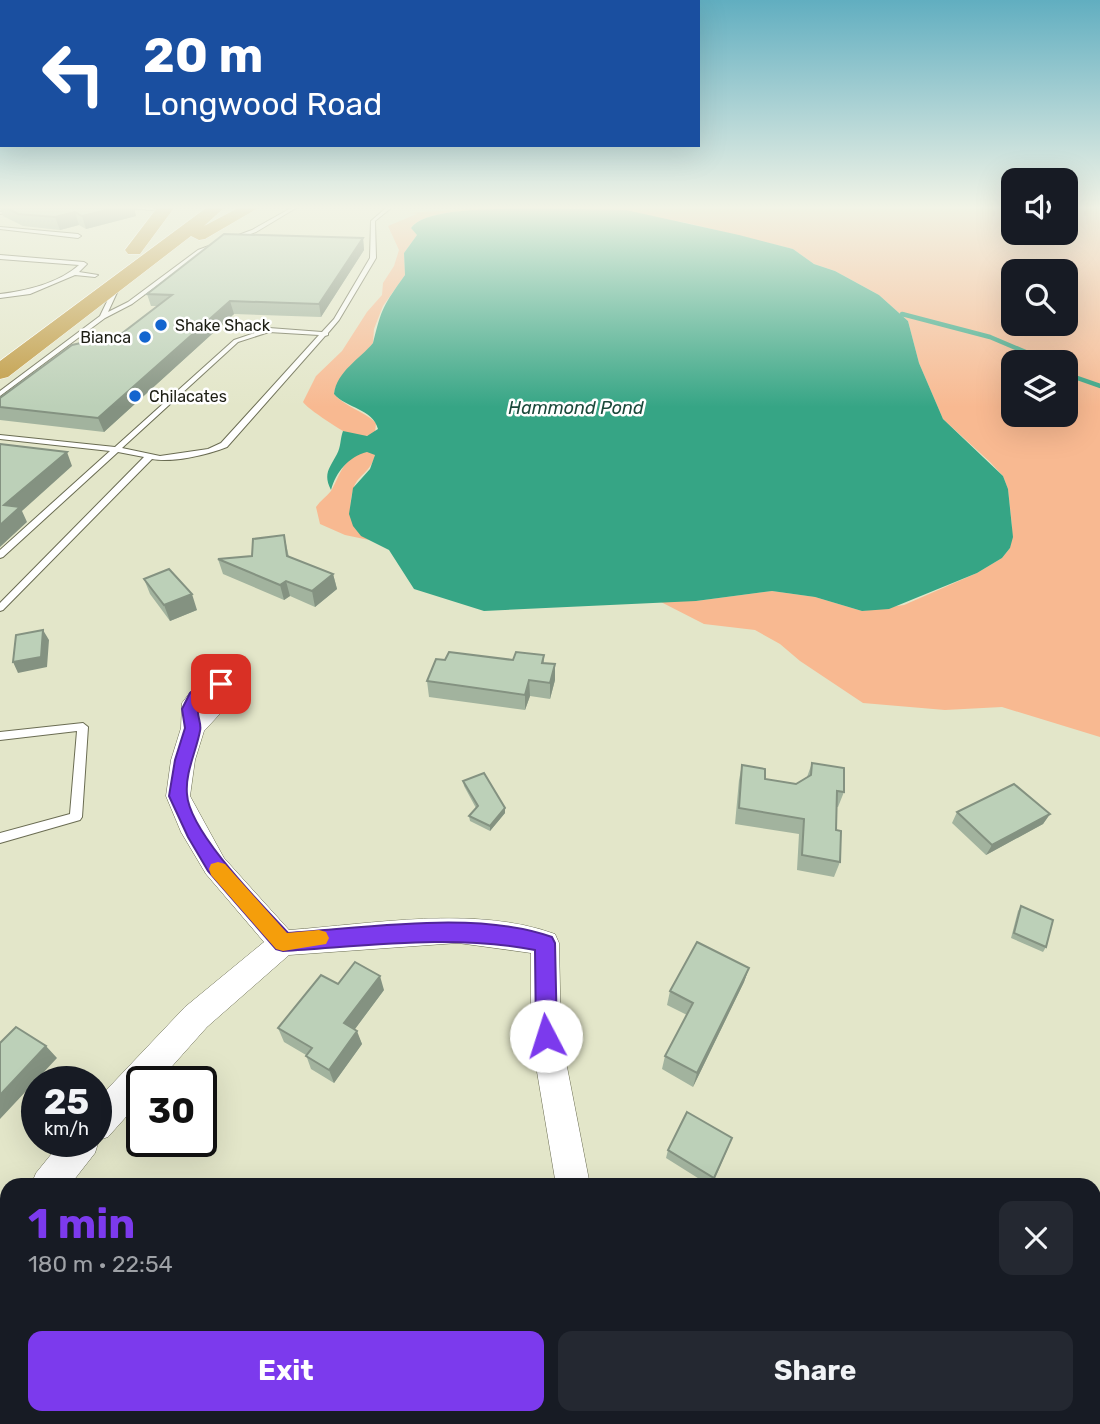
<!DOCTYPE html>
<meta charset="utf-8">
<style>
body{margin:0;font-family:Rubik,sans-serif;background:#242831;color:#f1f3f6;height:100vh;display:flex;flex-direction:column;font-size:26px;white-space:nowrap}
*{box-sizing:border-box;margin:0}
p{font-size:23px;color:#9ea1a6}
.icon{flex:none;width:38px;height:38px;fill:none;stroke:currentColor;stroke-width:2;stroke-linecap:round;stroke-linejoin:round}
.map{position:relative;flex:1;overflow:hidden}
.side{position:absolute;left:0px;top:1178px;width:1101px;height:247px;display:flex;flex-direction:column;background:#171b24;border-radius:21px 21px 0 0;box-shadow:0 7px 28px #0002}
.side>*{flex:none}
.guide{position:absolute;left:0px;top:0px;width:700px;height:147px;box-shadow:0 7px 28px #0002;background:#1a4fa0;color:#fff;overflow:hidden}
.tools{position:absolute;left:1001px;top:168px;display:grid;gap:14px}
.tools a{display:grid;place-items:center;width:77px;height:77px;border-radius:14px;background:#171b24;box-shadow:0 7px 28px #0002;font-size:35px}
.speed{position:absolute;left:21px;top:1066px;display:flex;gap:14px;font-size:35px;font-weight:700;text-align:center}
.speed>*{display:grid;place-content:center;width:91px;height:91px;border-radius:50%;background:#171b24;box-shadow:0 7px 28px #0002;line-height:1}
.speed small{font-size:18px;font-weight:400}
.speed .limit{border:4px solid #111;border-radius:10px;background:#fff;color:#111}
.pin{position:absolute;display:grid;place-items:center;width:60px;height:60px;color:#fff;margin:-30px;border-radius:14px;box-shadow:0 4px 10px #0006}
.me{position:absolute;width:77px;margin:-38px;rotate:355deg;stroke-linejoin:round;filter:drop-shadow(0 0 5px #0008)}
.turn{display:flex;align-items:center;gap:24px;height:147px;padding:0 28px;font-size:32px}
.turn .icon{width:91px;height:91px;stroke-width:2.5}
.turn b{display:block;font-size:49px;line-height:60px}
.round{display:grid;place-items:center;flex:none;width:74px;height:74px;border-radius:14px;background:#242831}
.overview{display:flex;align-items:center;justify-content:space-between;height:119px;padding:0 28px}
h1{font-size:42px;font-weight:700;line-height:52px;color:#7c3aed}
.primary-button{display:flex;gap:14px;margin-top:auto;padding:14px 28px}
.primary-button a{flex:1;height:80px;border-radius:14px;background:#7c3aed;color:#fff;font-size:28px;font-weight:700;line-height:80px;text-align:center}
.primary-button a+a{background:#242831;color:#f1f3f6}
.map>svg:first-child{display:block}
.green{fill:#f8b991;fill-rule:evenodd}
.water{fill:#36a585}
.lines{fill:none;stroke-linecap:round;stroke-linejoin:round}
.stream-far1{stroke:#36a585;stroke-width:3.5}
.stream{stroke:#36a585;stroke-width:4.5}
.service-casing{stroke:#6a6c52;stroke-width:2}
.minor-casing{stroke:#6a6c52;stroke-width:1}
.trunk-casing{stroke:#fff;stroke-width:1}
.service{fill:#fff;fill-rule:evenodd}
.minor{fill:#fff;fill-rule:evenodd}
.trunk{fill:#c09a42;fill-rule:evenodd}
.wall{fill:#a2b39e}
.shaded-wall{fill:#849281}
.building{fill:#bcd0b8;stroke:#849281;stroke-width:2}
.route{fill:#7c3aed;stroke:#51269a;stroke-width:2}
.slow{fill:#f59e0b}
.poi-dot{fill:#1365cf;stroke:#fff;stroke-width:2.5}
.labels{text-anchor:middle;dominant-baseline:central;stroke-width:5;stroke-linejoin:round;paint-order:stroke}
.far-poi-label{font-size:16px;fill:#1d1e14;stroke:#fff;text-anchor:start}
.far-water-label{font-size:18px;font-style:italic;fill:#1b493b;stroke:#fff}
</style>
<div class="map">
<svg width="1100" height="1424" viewBox="0 0 1100 1424">
<rect width="100%" height="100%" fill="#e3e6c9"/>
<path class="green" d="M479,208h53c-27,2 -107,-2 -121,20l6,7 -13,18 1,22 -22,31 -9,23 -1,14 -38,45 -1,6c11,13 30,17 42,29l-1,10c-8,3 -14,5 -22,3 -7,-2 -47,-28 -50,-34l13,-26 26,-25 25,-39 15,-17 1,-12 11,-17 5,-16 -11,-24 29,-12 -8,-1z
M579,208h434v25h53v-25h34v529l-98,-30 -57,3 -82,-7 -63,-42 -20,-17 -25,-14 -51,-6 -45,-23h37l76,-10 43,6 47,14 42,-6 73,-32 25,-15 8,-10 2,-22 -4,-37 -5,-13 -13,-14 -47,-43 -24,-56 -11,-42 -29,-26 -44,-24 -21,-7 -21,-15 -110,-27zM1013,271h53v53h-53zM1013,362h53v53h-53z
M372,452l3,3c-4,17 -17,20 -21,32 -7,19 -4,43 15,53l-24,-5 -25,-11 -4,-17c4,-6 10,-10 15,-16 10,-17 14,-41 41,-39z"/>
<path class="water" d="M532,208l94,2 113,25 54,14 21,15 21,7 44,24 29,26 11,42 24,56 60,57 5,13 5,48 -3,11 -8,10 -25,15 -88,36 -27,2 -47,-14 -43,-6 -76,10 -212,10 -70,-22 -25,-39 -28,-14 -8,-10 -4,-12 4,-26 17,-19 5,-14 -8,-3c-19,5 -31,20 -36,38 -8,-16 -2,-21 6,-36 4,-7 3,-15 6,-23l24,5 11,-7c-5,-20 -32,-21 -44,-35 3,-23 26,-35 39,-51 9,-36 10,-37 32,-68l-1,-22 13,-18 -6,-7c15,-22 94,-18 121,-20z"/>
<g class="lines">
<path class="stream-far1" d="M902,314l3,1"/>
<path class="stream" d="M902,314l88,23 59,25
M1066,374l34,12"/>
<g class="service-casing">
<path id="service" d="M19,208h9l-28,6v-2z
M129,208h23l13,2 -2,1z
M291,208h5l-40,24 -54,20 -70,52 -27,14 -105,78v-5l100,-75 15,-31 5,1 -12,26 20,-10 70,-52 54,-20z
M386,208h5l-16,13 1,37 -37,62 -11,13v2l-3,1 -98,111c-20,8 -55,16 -75,12l-149,151 -3,1v-8l144,-146 -26,-5 -115,105 -3,1v-8l110,-99 -110,-12v-4l115,12 119,-107 35,-12 53,4 12,-13 36,-61 1,-37zM269,332l50,3 -98,108 -13,6 -48,7 -38,-8 116,-106z
M0,227l78,7 3,2 -3,2 -78,-9z
M0,255l84,7 3,2 -8,8 19,3 -3,2 -20,-2 -45,19 -30,4v-4c26,-3 59,-11 79,-29l-79,-6z
M83,723l5,4 -6,90 -2,3 -80,23v-10l70,-19 7,-83 -77,9v-8z"/>
</g>
<g class="minor-casing">
<path id="minor" d="M219,677l17,3 6,10 -38,41 -9,29 -5,36 34,62 65,72c83,-6 187,-25 266,4l4,9 2,93 29,149h-34l-25,-149v-83l-73,-10 -169,12 -82,72 -49,55h-16v17l-34,38 -9,3 -4,13 -25,32h-39l5,-12 26,-32h34v-40l89,-94 79,-65 -58,-68 -25,-42 -15,-36 5,-36 10,-32 1,-25 13,-17z
M7,1219v41l-7,3v-41z
M510,1418h40l-2,6h-40z"/>
</g>
<g class="trunk-casing">
<path id="trunk" d="M157,208h17l-34,46h-12l-3,-4z
M206,208h18l-20,18 34,-18h20l-53,31 -6,1 -8,-4 -183,141 -8,2v-18z"/>
</g>
<use href="#service" class="service"/>
<use href="#minor" class="minor"/>
<use href="#trunk" class="trunk"/>
</g>
<path class="wall" d="M0,208h134l2,8 -50,13 -7,-4 -19,5 -37,-4 -20,-10z
M363,238l1,12 -43,67 -87,-3 -130,118 -104,-12v-22l121,-64 36,-28h-6l-4,-12z
M284,535l5,22 44,17 4,15 -22,18 -25,-11 -6,4 -61,-26 -5,-15 34,-3z
M144,579l53,31 -27,11 -20,-27z
M544,655v8l11,1v16l-5,19 -20,-3 -5,14 -96,-13 -2,-16 18,-21h68z
M812,763l32,29 -6,15h-2v23l4,32 -6,15 -37,-7 2,-36 -64,-10 4,-44 3,-15 23,14 31,5 11,-7z
M463,781l42,27v5l-15,18 -20,-10 -1,-5 7,-8 -12,-22z
M957,812l93,2 -7,10 -57,31 -34,-32z
M1021,906l25,41 -3,5 -32,-14 7,-27z
M749,968l-5,14 -51,105 -31,-18 3,-13 22,-41 -20,-10 3,-14z
M384,990l-29,39 7,15 -28,39 -23,-14 -5,-14 -22,-13 -6,-14z
M729,1146l-17,39h-3l-43,-27 2,-8z"/>
<path class="shaded-wall" d="M115,208h19l2,8 -50,13 -4,-13z
M75,212l4,13 -19,5 -5,-13z
M363,238l1,12 -43,67 -2,-13z
M230,301l4,13 -130,118 -6,-14z
M67,452l5,14 -50,45 5,11 -27,25v-22l4,-20z
M333,574l4,15 -22,18 -3,-16z
M286,581l4,15 -6,4 -4,-15z
M192,594l5,16 -27,11 -6,-16z
M43,630l6,10 -2,27 -29,6 -5,-11z
M555,664v16l-5,19v-16z
M529,680l1,16 -5,14v-15z
M505,808v5l-15,18v-5z
M1050,814l-7,10 -57,31 6,-10z
M749,968l-5,14 -51,105 4,-14z
M380,976l4,14 -35,47 -5,-14z
M357,1031l5,13 -28,39 -5,-13z
M46,1046l11,12 -57,61v-24z"/>
<path class="building" d="M7,208h108l-33,8 -7,-4 -20,5 -37,-3z
M224,234l139,4 -44,66 -89,-3 -132,117 -98,-11v-9l72,-53 49,-11 51,-39 -25,-1z
M0,444l67,8 -63,53 16,2 -20,18z
M284,535l3,21 46,18 -21,17 -26,-10 -6,4 -62,-26 34,-3 1,-17z
M169,569l23,25 -28,11 -20,-26z
M43,630l-2,27 -28,5 3,-27z
M449,652l64,8 3,-8 28,3 -2,8 13,1 -5,19 -21,-3 -4,15 -98,-14 9,-22 9,1z
M812,763l32,5v24l-7,-1 -1,39 5,1 -1,31 -38,-7 2,-36 -65,-11 3,-43 23,4v10l31,5 15,-9z
M484,773l21,35 -15,18 -21,-10 9,-10 -15,-25z
M1014,784l36,30 -58,31 -35,-33z
M1021,906l32,14 -7,27 -32,-14z
M697,942l52,26 -52,105 -32,-17 28,-53 -23,-12z
M355,962l25,14 -36,47 13,8 -28,39 -23,-14 6,-8 -34,-20 43,-53 17,9z
M16,1027l30,19 -46,49v-52z
M687,1112l45,26 -18,40 -46,-28z
M36,1420l28,4h-30z"/>
<linearGradient id="sky" x2="0" y2="1"><stop stop-color="#61aec0"/><stop offset="0.51" stop-color="#f2f4e7"/><stop offset="1" stop-color="#f2f4e7" stop-opacity="0"/></linearGradient>
<rect width="1100" height="407" fill="url(#sky)"/>
<path class="route" d="M221,679l7,5 -2,4c-11,3 -26,8 -28,21 -1,8 4,15 2,22 -4,21 -15,42 -13,63 2,38 75,111 101,139 78,-5 190,-23 264,4l3,6 2,93 -3,8 -8,3 -7,-3 -3,-8 -1,-86c-83,-16 -168,-4 -252,1l-7,-2 -68,-78 -20,-34 -19,-41 6,-36 10,-32 -3,-19 8,-16 13,-10z"/>
<path class="slow" d="M218,862l7,2 62,69 32,-3 7,2 3,6 -3,6 -43,7 -7,-2 -65,-74 -2,-6 2,-5z"/>
<g class="poi-dot">
<circle cx="161" cy="325" r="7"/>
<circle cx="145" cy="337" r="7"/>
<circle cx="135" cy="396" r="7"/>
</g>
<g class="labels">
<g class="far-poi-label">
<text x="175" y="325">Shake Shack</text>
<text x="131" y="337" text-anchor="end">Bianca</text>
<text x="149" y="396">Chilacates</text>
</g>
<g class="far-water-label">
<text x="576" y="408">Hammond Pond</text>
</g>
</g>
</svg>
<div class="tools">
<a><svg class="icon" aria-label="sound" viewBox="0 0 24 24"><path d="M4 9h4l5-4v14l-5-4H4zM17 9q2 3 0 6"/></svg></a>
<a><svg class="icon" aria-label="search" viewBox="0 0 24 24"><circle cx="10" cy="10" r="6"/><path d="M15 15l6 6"/></svg></a>
<a><svg class="icon" aria-label="layers" viewBox="0 0 24 24"><path d="M12 4l9 5-9 5-9-5zM3 14l9 5 9-5"/></svg></a>
</div>
<div class="speed"><div>25<small>km/h</small></div><div class="limit">30</div></div>
<div class="pin" style="left:221px;top:684px;background:#d93025"><svg class="icon" aria-label="arrive" viewBox="0 0 24 24"><path d="M6 21V4h12l-3 4 3 4H6"/></svg></div>
<svg class="me" style="left:546px;top:1036px" viewBox="-20 -20 40 40"><circle r="19" fill="#fff"/><path d="M0-13L10 11 0 6-10 11z" fill="#7c3aed"/></svg>
<div class="guide">
<div class="turn"><svg class="icon" aria-label="left" viewBox="0 0 24 24"><path d="M17 20v-9H6M10 6l-5 5 5 5"/></svg><div><b>20 m</b>Longwood Road</div></div>
</div>
<section class="side">
<div class="overview"><div><h1>1 min</h1><p>180 m · 22:54</p></div><a class="round"><svg class="icon" aria-label="close" viewBox="0 0 24 24"><path d="M6 6l12 12M18 6L6 18"/></svg></a></div>
<div class="primary-button"><a>Exit</a><a>Share</a></div>
</section>
</div>
